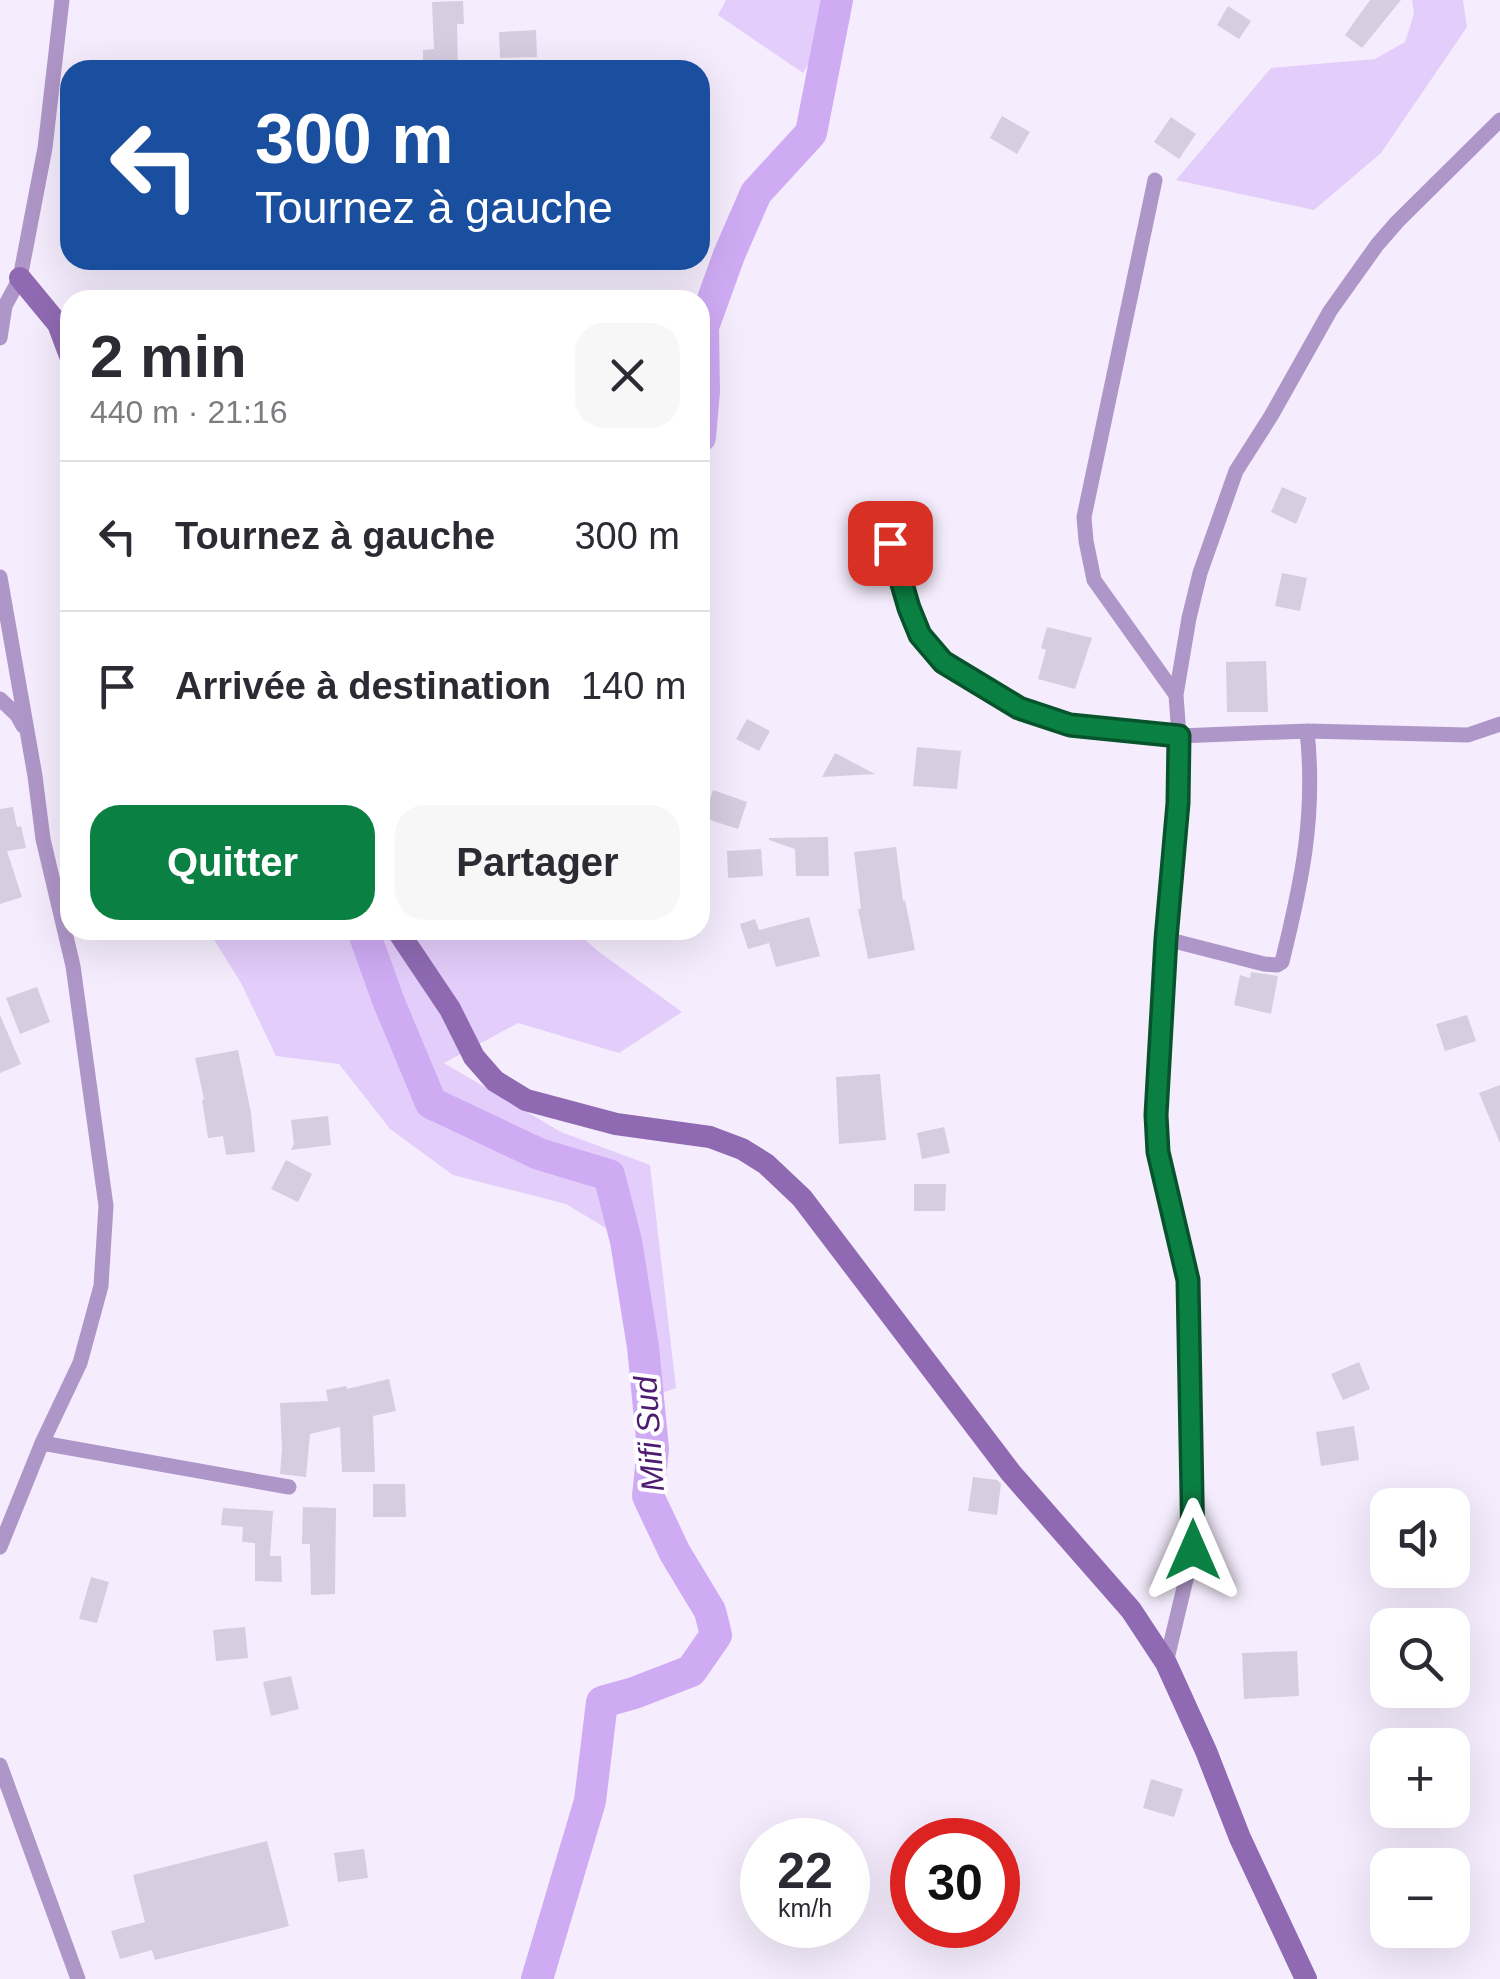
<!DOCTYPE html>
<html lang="fr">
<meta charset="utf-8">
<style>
body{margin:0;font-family:Arial,sans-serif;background:#f7f7f7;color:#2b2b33;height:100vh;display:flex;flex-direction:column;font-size:38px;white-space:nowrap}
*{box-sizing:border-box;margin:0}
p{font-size:32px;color:#7c7c81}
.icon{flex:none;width:55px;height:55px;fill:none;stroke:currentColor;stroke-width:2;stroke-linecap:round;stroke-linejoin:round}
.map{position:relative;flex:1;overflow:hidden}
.details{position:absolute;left:60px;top:290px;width:650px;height:650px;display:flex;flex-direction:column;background:#fff;border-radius:30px;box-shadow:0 10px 40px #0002}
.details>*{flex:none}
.top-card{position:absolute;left:60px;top:60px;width:650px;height:210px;border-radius:30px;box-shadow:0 10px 40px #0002;background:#1a4fa0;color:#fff;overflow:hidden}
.buttons{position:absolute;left:1370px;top:1488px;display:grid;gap:20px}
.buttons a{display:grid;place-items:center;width:100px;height:100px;border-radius:20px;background:#fff;box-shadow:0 10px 40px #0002;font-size:50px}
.speed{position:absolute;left:740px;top:1818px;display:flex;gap:20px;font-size:50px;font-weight:700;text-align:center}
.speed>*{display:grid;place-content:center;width:130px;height:130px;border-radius:50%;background:#fff;box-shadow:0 10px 40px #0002;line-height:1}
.speed small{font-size:25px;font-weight:400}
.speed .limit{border:15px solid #d22;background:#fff;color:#111}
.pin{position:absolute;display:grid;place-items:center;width:85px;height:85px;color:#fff;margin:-42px;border-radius:20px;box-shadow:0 5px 15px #0006}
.me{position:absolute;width:110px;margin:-55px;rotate:0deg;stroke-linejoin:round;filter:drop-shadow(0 0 8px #0008)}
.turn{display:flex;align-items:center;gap:35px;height:210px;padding:0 30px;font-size:45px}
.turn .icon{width:130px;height:130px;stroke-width:2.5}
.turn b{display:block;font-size:70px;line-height:85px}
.round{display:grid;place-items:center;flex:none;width:105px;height:105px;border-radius:30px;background:#f7f7f7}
.summary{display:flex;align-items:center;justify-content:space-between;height:170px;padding:0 30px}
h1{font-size:60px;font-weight:700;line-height:75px}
.cta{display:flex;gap:20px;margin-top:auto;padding:20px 30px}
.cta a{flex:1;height:115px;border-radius:30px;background:#0b8043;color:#fff;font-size:40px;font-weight:700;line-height:115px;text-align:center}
.cta a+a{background:#f7f7f7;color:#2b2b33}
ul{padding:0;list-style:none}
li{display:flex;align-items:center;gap:30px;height:150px;padding:0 30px;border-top:2px solid #e1e1e2}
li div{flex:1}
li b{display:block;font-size:38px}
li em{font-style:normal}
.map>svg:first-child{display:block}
.green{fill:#e3cdfb}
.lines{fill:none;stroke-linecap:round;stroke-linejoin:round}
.river{stroke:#cfabf4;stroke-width:32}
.building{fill:#d6cde0}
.street{stroke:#af96c8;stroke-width:15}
.secondary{stroke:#8f6ab2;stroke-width:22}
.route-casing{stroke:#07532c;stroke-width:25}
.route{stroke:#0b8043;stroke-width:18}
.labels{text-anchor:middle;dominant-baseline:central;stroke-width:8;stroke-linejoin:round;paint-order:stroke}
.water-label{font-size:32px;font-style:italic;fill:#4d1c70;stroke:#fff}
</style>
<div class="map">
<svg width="1500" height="1979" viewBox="0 0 1500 1979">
<rect width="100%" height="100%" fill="#f5edfd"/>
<path class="green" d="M726,0h121l-44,73 -85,-58z
M1412,0h51l4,27 -86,126 -67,57 -138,-30 95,-112 104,-9 30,-17 9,-28z
M208,930h366l25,22 83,60 -63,41 -101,-30 -74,40 117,69 89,33 26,223 -42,15 -20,-170 -48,-29 -113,-29 -63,-46 -51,-65 -63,-8 -35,-73z"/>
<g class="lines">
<path class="river" d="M700,437l4,-46 -1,-64 26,-72 27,-62 55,-60 26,-133
M363,930l25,70 43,103 108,51 70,21 17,66 17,106 10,102 -5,47 27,57 35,58 6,24 -25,36 -57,22 -32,9 -12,99 -53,178"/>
</g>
<path class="building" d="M1370,0h31l-39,48 -17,-13z
M463,1l1,23h-7l1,46h-35v-20l11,-1 -2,-47z
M1228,6l23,15 -12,18 -22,-14z
M536,30l1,27 -37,1 -1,-26z
M1002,116l28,16 -13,22 -27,-16z
M1171,117l25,17 -17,25 -25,-17z
M1282,487l25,11 -11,26 -25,-12z
M1282,573l25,5 -7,33 -25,-5z
M1047,627l45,11 -17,51 -37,-10 8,-29 -5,-2z
M1266,661l2,51h-41l-1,-50z
M747,719l23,12 -11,20 -23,-12z
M917,747l44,4 -4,38 -44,-3z
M835,753l40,21 -53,3z
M713,790l34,12 -9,27 -34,-11z
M13,807l4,20 4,-1 5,22 -19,3 15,46 -22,7v-95z
M828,837l1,39h-33l-1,-27 -26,-9v-2z
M896,847l7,54 2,-1 10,50 -47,9 -10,-50h3l-7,-57z
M761,849l2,27 -35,2 -1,-27z
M809,917l11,39 -44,11 -7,-24 -21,6 -8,-25 15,-5 4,11z
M1251,972l27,4 -7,38 -37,-9 6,-30 10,3z
M37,987l13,35 -30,12 -14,-36z
M0,1015l21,49 -21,9z
M1467,1015l9,26 -31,10 -9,-27z
M238,1050l13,63 4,39 -29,3 -3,-19 -15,2 -6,-38 2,-1 -9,-41z
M880,1074l6,66 -47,4 -3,-67z
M1500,1085v58l-21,-50z
M328,1116l3,29 -40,5 3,-6 -3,-24z
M944,1127l6,26 -28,6 -5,-26z
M286,1160l26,14 -14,28 -27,-13z
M914,1184h32l-1,27h-31z
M1359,1362l11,27 -27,11 -12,-26z
M389,1379l7,32 -23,5 2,56h-33l-2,-45 -30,7 -4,43 -26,-3 2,-25 -2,-46 48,-2 -2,-11 20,-4 1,3z
M1354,1426l5,34 -38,6 -5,-34z
M973,1477l24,3 4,4 -4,31 -29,-4z
M373,1484h32l1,33h-33z
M303,1507l33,1 -1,86 -24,1 -1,-51h-8z
M223,1508l50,3 -3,45h11l1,26 -27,-1v-38l-13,-1 1,-15 -22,-2z
M91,1577l18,5 -12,41 -18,-4z
M245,1627l3,31 -32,3 -3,-31z
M1297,1651l2,45 -55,3 -2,-46z
M291,1676l8,33 -28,7 -8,-34z
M1151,1779l32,10 -9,28 -31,-9z
M267,1841l22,85 -134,34 -3,-10 -32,9 -9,-28 34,-9 -12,-47z
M364,1849l4,29 -30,4 -4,-29z"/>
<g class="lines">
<path class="street" d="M1155,180l-71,337 2,24 8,39 82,115
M0,338l5,-32 15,-28 25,-130 17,-148
M880,511l29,97 11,27 23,27 76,46 51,17 109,11 128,-5 161,4 32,-11
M0,577l35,199 8,63 30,127 33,240 -5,80 -21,77 -38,80 -42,104
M0,699l17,16 6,11
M1166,939l98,25 13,1 5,-3c20,-81 34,-147 25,-231
M42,1443l247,44
M1166,1663l27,-113 -5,-270 -31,-128 -1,-37 10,-176 12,-136 1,-67 -3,-41 13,-77 11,-45 36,-102 35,-55 59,-105 47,-66 20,-23 103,-102
M0,1765l78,214"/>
<path class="secondary" d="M20,278l38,46 12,32
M397,930l53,79 24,48 21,24 31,19 90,24 94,13 32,12 24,15 36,34 209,275 120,137 35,53 40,88 34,87 66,141"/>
</g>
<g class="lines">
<g class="route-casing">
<path id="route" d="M890,543l19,65 11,27 23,27 76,46 51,17 109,11 -1,67 -12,136 -10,176 2,37 30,128 5,270"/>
</g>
<use href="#route" class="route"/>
</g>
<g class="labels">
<g class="water-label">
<text transform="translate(649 1434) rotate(-94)">Mifi Sud</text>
</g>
</g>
</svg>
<div class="buttons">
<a><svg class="icon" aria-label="sound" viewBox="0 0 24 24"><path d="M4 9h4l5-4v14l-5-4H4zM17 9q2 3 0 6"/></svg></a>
<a><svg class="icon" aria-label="search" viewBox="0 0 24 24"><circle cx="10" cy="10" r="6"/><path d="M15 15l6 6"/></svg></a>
<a>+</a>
<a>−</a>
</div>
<div class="speed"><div>22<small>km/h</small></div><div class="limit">30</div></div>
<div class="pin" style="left:890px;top:543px;background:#d93025"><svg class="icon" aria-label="arrive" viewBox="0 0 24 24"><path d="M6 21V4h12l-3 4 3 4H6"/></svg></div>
<svg class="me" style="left:1193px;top:1550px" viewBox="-20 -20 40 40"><path d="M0-17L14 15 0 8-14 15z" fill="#0b8043" stroke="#fff" stroke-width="4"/></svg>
<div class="top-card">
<div class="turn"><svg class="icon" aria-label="left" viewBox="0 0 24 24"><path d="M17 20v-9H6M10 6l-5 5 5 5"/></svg><div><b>300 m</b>Tournez à gauche</div></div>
</div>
<section class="details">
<div class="summary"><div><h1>2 min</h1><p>440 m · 21:16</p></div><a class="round"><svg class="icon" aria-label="close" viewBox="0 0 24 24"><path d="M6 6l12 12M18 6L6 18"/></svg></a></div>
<ul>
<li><svg class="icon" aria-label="left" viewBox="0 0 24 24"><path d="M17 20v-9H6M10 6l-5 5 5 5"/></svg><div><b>Tournez à gauche</b></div><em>300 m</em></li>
<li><svg class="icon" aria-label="arrive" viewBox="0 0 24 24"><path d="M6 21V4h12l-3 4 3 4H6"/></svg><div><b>Arrivée à destination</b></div><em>140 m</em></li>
</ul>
<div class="cta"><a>Quitter</a><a>Partager</a></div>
</section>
</div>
